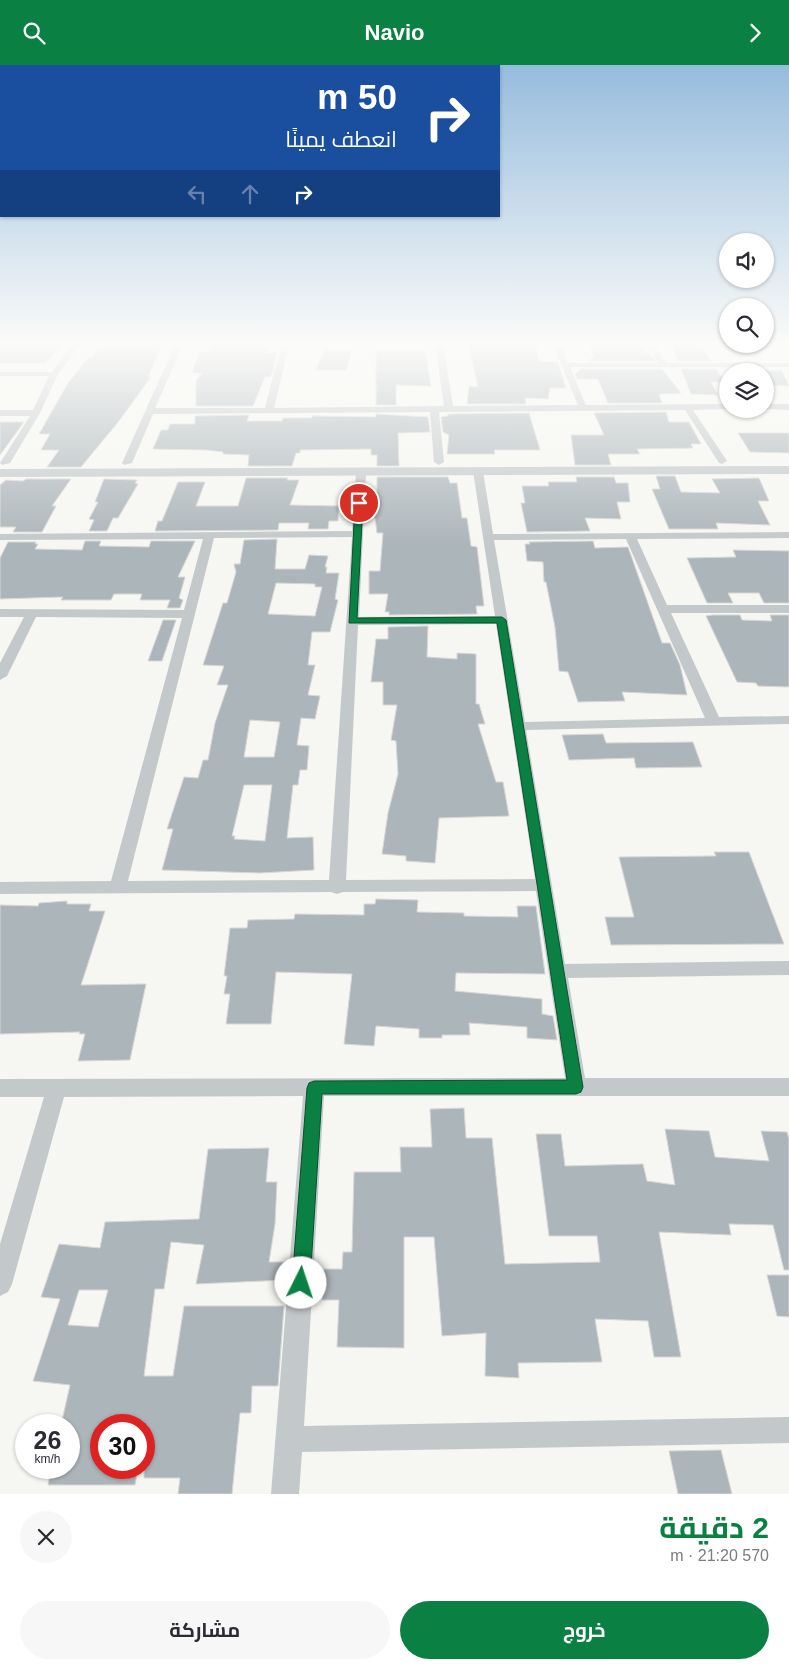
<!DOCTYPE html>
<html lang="ar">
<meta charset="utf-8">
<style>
body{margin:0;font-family:Helvetica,Cairo,sans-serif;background:#f7f7f7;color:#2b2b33;direction:rtl;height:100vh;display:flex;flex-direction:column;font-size:19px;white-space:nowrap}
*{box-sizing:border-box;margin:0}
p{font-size:16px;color:#7c7c81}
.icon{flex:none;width:28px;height:28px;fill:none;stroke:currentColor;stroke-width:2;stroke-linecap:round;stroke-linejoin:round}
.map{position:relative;height:1429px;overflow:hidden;direction:ltr}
.sheet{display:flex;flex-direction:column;background:#fff;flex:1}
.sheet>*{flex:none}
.guide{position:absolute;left:0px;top:0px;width:500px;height:152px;box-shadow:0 1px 4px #0004;direction:rtl;background:#1a4fa0;color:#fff;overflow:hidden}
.tools{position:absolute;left:719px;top:168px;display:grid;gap:10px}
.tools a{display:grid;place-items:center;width:55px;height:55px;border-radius:50%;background:#fff;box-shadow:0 1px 4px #0004;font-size:25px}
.speed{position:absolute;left:15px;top:1349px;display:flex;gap:10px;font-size:25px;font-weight:700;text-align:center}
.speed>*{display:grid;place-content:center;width:65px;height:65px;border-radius:50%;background:#fff;box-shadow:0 1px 4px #0004;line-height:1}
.speed small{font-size:12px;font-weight:400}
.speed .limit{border:8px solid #d22;background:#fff;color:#111}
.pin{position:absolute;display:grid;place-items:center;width:42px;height:42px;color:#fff;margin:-21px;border:2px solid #fff;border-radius:50%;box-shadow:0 1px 5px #0007}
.me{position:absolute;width:55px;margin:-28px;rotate:4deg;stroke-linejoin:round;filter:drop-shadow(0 0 4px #0008)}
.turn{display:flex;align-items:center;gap:18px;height:105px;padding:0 20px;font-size:22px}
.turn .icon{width:65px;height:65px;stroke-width:2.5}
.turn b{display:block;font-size:35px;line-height:42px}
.lanes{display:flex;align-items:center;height:48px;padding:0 20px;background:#0003;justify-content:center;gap:25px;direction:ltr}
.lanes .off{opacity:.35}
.round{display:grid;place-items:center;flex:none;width:52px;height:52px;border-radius:26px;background:#f7f7f7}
.head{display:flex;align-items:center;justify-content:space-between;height:85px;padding:0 20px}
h1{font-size:30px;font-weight:700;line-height:38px;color:#0b8043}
.button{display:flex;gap:10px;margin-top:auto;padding:10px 20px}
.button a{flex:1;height:58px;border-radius:30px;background:#0b8043;color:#fff;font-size:20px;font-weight:700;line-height:58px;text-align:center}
.button a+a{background:#f7f7f7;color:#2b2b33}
header{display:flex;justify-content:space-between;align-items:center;height:65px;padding:0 20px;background:#0b8043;color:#fff;font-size:22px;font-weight:700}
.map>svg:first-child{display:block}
.building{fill:#acb5ba;stroke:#d8d7d5;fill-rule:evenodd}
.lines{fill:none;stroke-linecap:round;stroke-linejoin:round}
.minor{fill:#c3c8ca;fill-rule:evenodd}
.tertiary{fill:#c3c8ca;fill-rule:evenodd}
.route{fill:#0b8043;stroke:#07532c}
</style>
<header><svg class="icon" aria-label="forward" viewBox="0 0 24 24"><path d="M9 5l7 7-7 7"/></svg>Navio<svg class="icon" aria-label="search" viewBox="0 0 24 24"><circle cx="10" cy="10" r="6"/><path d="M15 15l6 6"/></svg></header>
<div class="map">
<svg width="789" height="1429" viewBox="0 0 789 1429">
<rect width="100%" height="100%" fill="#f6f6f2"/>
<path class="building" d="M0,280h63l-18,18h-45z
M162,280l-14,32h3l-32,44 -38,46h-34l12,-17h-18l9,-16h-11l29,-51 20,-25h3l8,-10z
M212,280h59l-4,8h10l-5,21 -2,3h-5l-12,29h-57v-25l6,-8h-10l7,-21h9z
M469,280h67l3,16 19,1 8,26h-16l-2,11 -23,-1 1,6h-59l2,-18 9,1z
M593,280h47l5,8h4l6,8h-66l5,-5 -5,-10z
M672,280h24l1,3h5l9,13h-33z
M324,284h29l-7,21h-30z
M376,284l49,1 6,36 -35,-1v20h-20z
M581,304h81l19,24 -22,1 3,9h-54l-10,-24h-21l-2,-5z
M681,304h35l9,13h-14l7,13 -27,-1z
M763,305l19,1 7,15 -19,-1z
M666,347l3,10h20l12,22h-10l2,4 -56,1 3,5h-32l3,11h-36l-4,-30h33l-10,-22z
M529,348l11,37h-46l1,4h-48l2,-19 -6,-3 -2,-15 7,-1v-2z
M376,349l52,3 2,15 -32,1 1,33h-22v-11h-6v-6l-71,1v3h-4l-4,13h-44l1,-11 -26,-1v-2l-16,-2 -54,-1 8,-19h7l2,-6h25v-8l54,-1 -2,6h35l1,-3h29v-2l64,1z
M0,357h24l-24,33z
M738,368h51v20l-39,-1z
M656,411h19l6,16 39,1 -8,-14 47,-1 10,23h-11l12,24 -54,-2 2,6h-49l-17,-40h8z
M377,412h71l2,6h7l5,35h5l4,28 6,1 7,59h-8l1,8 -88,1v-3h-4l3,-18h-19v-23h11l3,-38h-6l-4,-30v-8h4z
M576,412h38l2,6h12l2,19h-13l4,17 -36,-1 5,13 -63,1 -6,-29h4l-3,-17h27l-1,-4h29z
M246,413h42l-1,2h12l-9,25 49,1 -1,15h-9l-1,8h-20l1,-6h-30l-1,7 -123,1 3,-10h4l16,-39h27l-9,24h42z
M26,414h45l-19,27h4l-14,26h-29l3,-5h-16v-42l6,-5 17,1z
M104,414l33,1 -2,3 3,1 -20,34h-5l-6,13h-18l5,-11 -5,-1 9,-17h-3z
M277,474l-2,30h30l4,-14 19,1 -3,11h2l-1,6h13l-4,26 3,1 -8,32h-18l-4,33h7l-7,30 12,1 -5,23 -14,-1 -4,27 12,1 -2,24h-7l-2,15h-5l-6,53 26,-1 1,33 -54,3 -98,-3 11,-41h-6l17,-52 14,1 5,-18h5l7,-37 13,-38h-11l7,-19 -21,-1 20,-62h4l9,-31 -2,-8h6l4,-24zM276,518l39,1v3h7l-7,29 -47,-2zM250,655l30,2 -6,35h-30zM244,720h28l-7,56 -31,-2 1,-3h-3z
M85,476h16l-2,5 50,1 2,-6h44l-17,36h7l-6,21 4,2 -3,8h-13l3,-8h-30l2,-6h-28l-3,6h-50l2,-3 -63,2v-41l8,-16h28l-1,2h3l-3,5 47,1z
M593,476l2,7 33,-1 34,96h8l10,22 7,30 -65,-3 3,9 -47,1 -10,-30 -9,-1 -4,-44 -9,-45h-2l-1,-20 -16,-1 -2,-17h5l-1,-2z
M733,485l56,1v52h-25l-5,-10h-31l5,10h-26l-20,-45 49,-1z
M713,550h27l2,5 30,1 -2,-6h19v72l-31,-1 -2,-3 -19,-1 -31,-66z
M163,555h13l-14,41h-14z
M428,561l-1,31 30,2v-6l19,1v50h3l6,20h-7l18,58h7l6,34 -70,2 -4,45 -29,-2v-5l-24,-2 6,-41 10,-39 -2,-33 -5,-1 6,-35h-14v-23h-12l5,-43h12v-12z
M603,669l3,9 87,-1 9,25 -66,1 -2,-10 -65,2 -7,-25z
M714,787h35l35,92 -173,1 -6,-28h29l-15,-60 97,-1z
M376,834l42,1 -1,12 47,1v3l54,1 -1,-11h19l9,68 -89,-1 -1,18 87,8v15l11,2 4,24 -30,-2v-11l-58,-4 1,12h-28v3h-23v-9l-43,-3 -2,20 -30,-2 8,-70 -76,-2 -5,52h-45l4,-30h-6l3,-18h-3l6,-48h17l1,-8 46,-1 1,-5 69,1v-11h11z
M67,836v3h24l-2,7h16l-24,74 65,-1 -16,76 -52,1 7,-27h-6l1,-2 -80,2v-129l38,1 1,-3z
M464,1043l2,30h26l13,126 95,-2 -3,-26h-48l-13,-102h25l4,32 78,-2 4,17 28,4 -10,-56 44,2 6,26 54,4 -8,-30 26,1 2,7v131h-5l-11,-45 -44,-1 2,11 -72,-3 22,125h-27l-6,-36 -53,-2 7,43 -84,1 1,15 -34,-2 1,-43 -44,3 -8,-99h-30v111l-67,-1 2,-47h-17l2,-31h18l1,-17h9l2,-80h47l-1,-25h32l-2,-38z
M269,1083l-3,34h11l-2,42 -6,38h19l-2,18 -90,4 8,-39 -33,-3 -7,47h-9l-11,87h29l11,-70h100l-6,80h-26l-1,27h-11l-8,81h-54l2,-16h-36v-53h-43v42h37l-3,18h-87l3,-18h18v-42h-8l9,-40 -37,-4 27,-82 -19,-2 18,-53 41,4 5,-26 94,-3 9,-70zM79,1225h29l-10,37 -30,-2z
M767,1210h22v42l-12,-1z
M721,1385l11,44h-54l-9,-43z"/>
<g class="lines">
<path class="minor" d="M72,280h8l-22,29 -18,39 -30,50 -8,2 -2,-2 30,-47h-30v-6h33l16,-34h-49v-4h52z
M175,280h8l-28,63h110l16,-63h8l-15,63 170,-2 -9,-61h8l10,61 125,-1 -25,-60h8l7,18h90l-11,-18h8l11,18h123v4h-219l16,38 142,-1v5h3l-38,1 34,51 -5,3 -3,-1 -34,-53 -246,2 5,50 -5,3 -5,-3 -4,-50 -277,2 -21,49 -8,2 -2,-2z
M765,339h24v6l-27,-1h3z
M478,403l5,3 10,63 296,-2v6l-152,1 30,66h122v8h-118l48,104 70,-1v8l-263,6 39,234 224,-3v14l-221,3 17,100h204v18h-465l-20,330 485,-9v26l-487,9 -3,42h-28l32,-398 -239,1 -52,187 -4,8 -8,4v-52l44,-147h-44v-18l565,-1 -29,-187 -193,1 -6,2 -6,-2 -331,2v-12l111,-1 71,-263 -146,-1 -29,59 -7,4v-17l24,-46h-24v-8l184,1 19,-71 -203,1v-6l352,-3 4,-59 5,-3 5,3 -7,145 136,-1 -22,-145zM352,472l-23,343 -201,1 86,-343zM626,474l79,179 -180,4 -31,-182zM496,559l39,255 -189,1 12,-255z"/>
<path class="tertiary" d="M789,401v8l-789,3v-8z"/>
</g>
<linearGradient id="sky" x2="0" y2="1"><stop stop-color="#96bcdd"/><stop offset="0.58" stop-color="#fbfbf9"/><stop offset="1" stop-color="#fbfbf9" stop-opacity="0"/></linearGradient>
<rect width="789" height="480" fill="url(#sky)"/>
<path class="route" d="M359,436l4,2 -6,115 145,-1 4,3 77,467 -2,5 -5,2h-254l-12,189 -3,6 -6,3 -7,-3 -2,-6 15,-195 2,-5 5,-2 253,-1 -70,-457h-148l6,-120z"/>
</svg>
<div class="tools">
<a><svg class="icon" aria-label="sound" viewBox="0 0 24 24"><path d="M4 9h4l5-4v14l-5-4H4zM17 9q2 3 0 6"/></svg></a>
<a><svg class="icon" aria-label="search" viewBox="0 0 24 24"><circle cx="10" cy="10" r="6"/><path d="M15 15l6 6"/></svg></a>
<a><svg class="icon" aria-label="layers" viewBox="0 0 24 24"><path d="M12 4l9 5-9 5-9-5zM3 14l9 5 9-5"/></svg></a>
</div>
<div class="speed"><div>26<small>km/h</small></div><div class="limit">30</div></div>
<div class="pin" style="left:359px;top:438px;background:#d93025"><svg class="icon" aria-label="arrive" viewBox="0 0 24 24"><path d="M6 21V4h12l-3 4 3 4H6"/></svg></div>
<svg class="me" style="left:301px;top:1218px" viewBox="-20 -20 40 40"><circle r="19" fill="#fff"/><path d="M0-13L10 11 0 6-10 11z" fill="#0b8043"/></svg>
<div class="guide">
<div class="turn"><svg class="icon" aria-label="right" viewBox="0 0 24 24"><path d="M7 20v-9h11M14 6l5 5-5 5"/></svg><div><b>50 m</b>انعطف يمينًا</div></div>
<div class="lanes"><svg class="icon off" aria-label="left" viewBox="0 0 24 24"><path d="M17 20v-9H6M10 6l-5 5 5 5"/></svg><svg class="icon off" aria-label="ahead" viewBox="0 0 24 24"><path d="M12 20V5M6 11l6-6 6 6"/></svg><svg class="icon" aria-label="right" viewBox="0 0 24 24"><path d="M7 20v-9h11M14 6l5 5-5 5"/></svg></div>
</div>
</div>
<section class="sheet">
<div class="head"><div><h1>2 دقيقة</h1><p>570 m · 21:20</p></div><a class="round"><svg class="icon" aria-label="close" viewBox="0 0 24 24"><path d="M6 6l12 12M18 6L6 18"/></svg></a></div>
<div class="button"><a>خروج</a><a>مشاركة</a></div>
</section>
